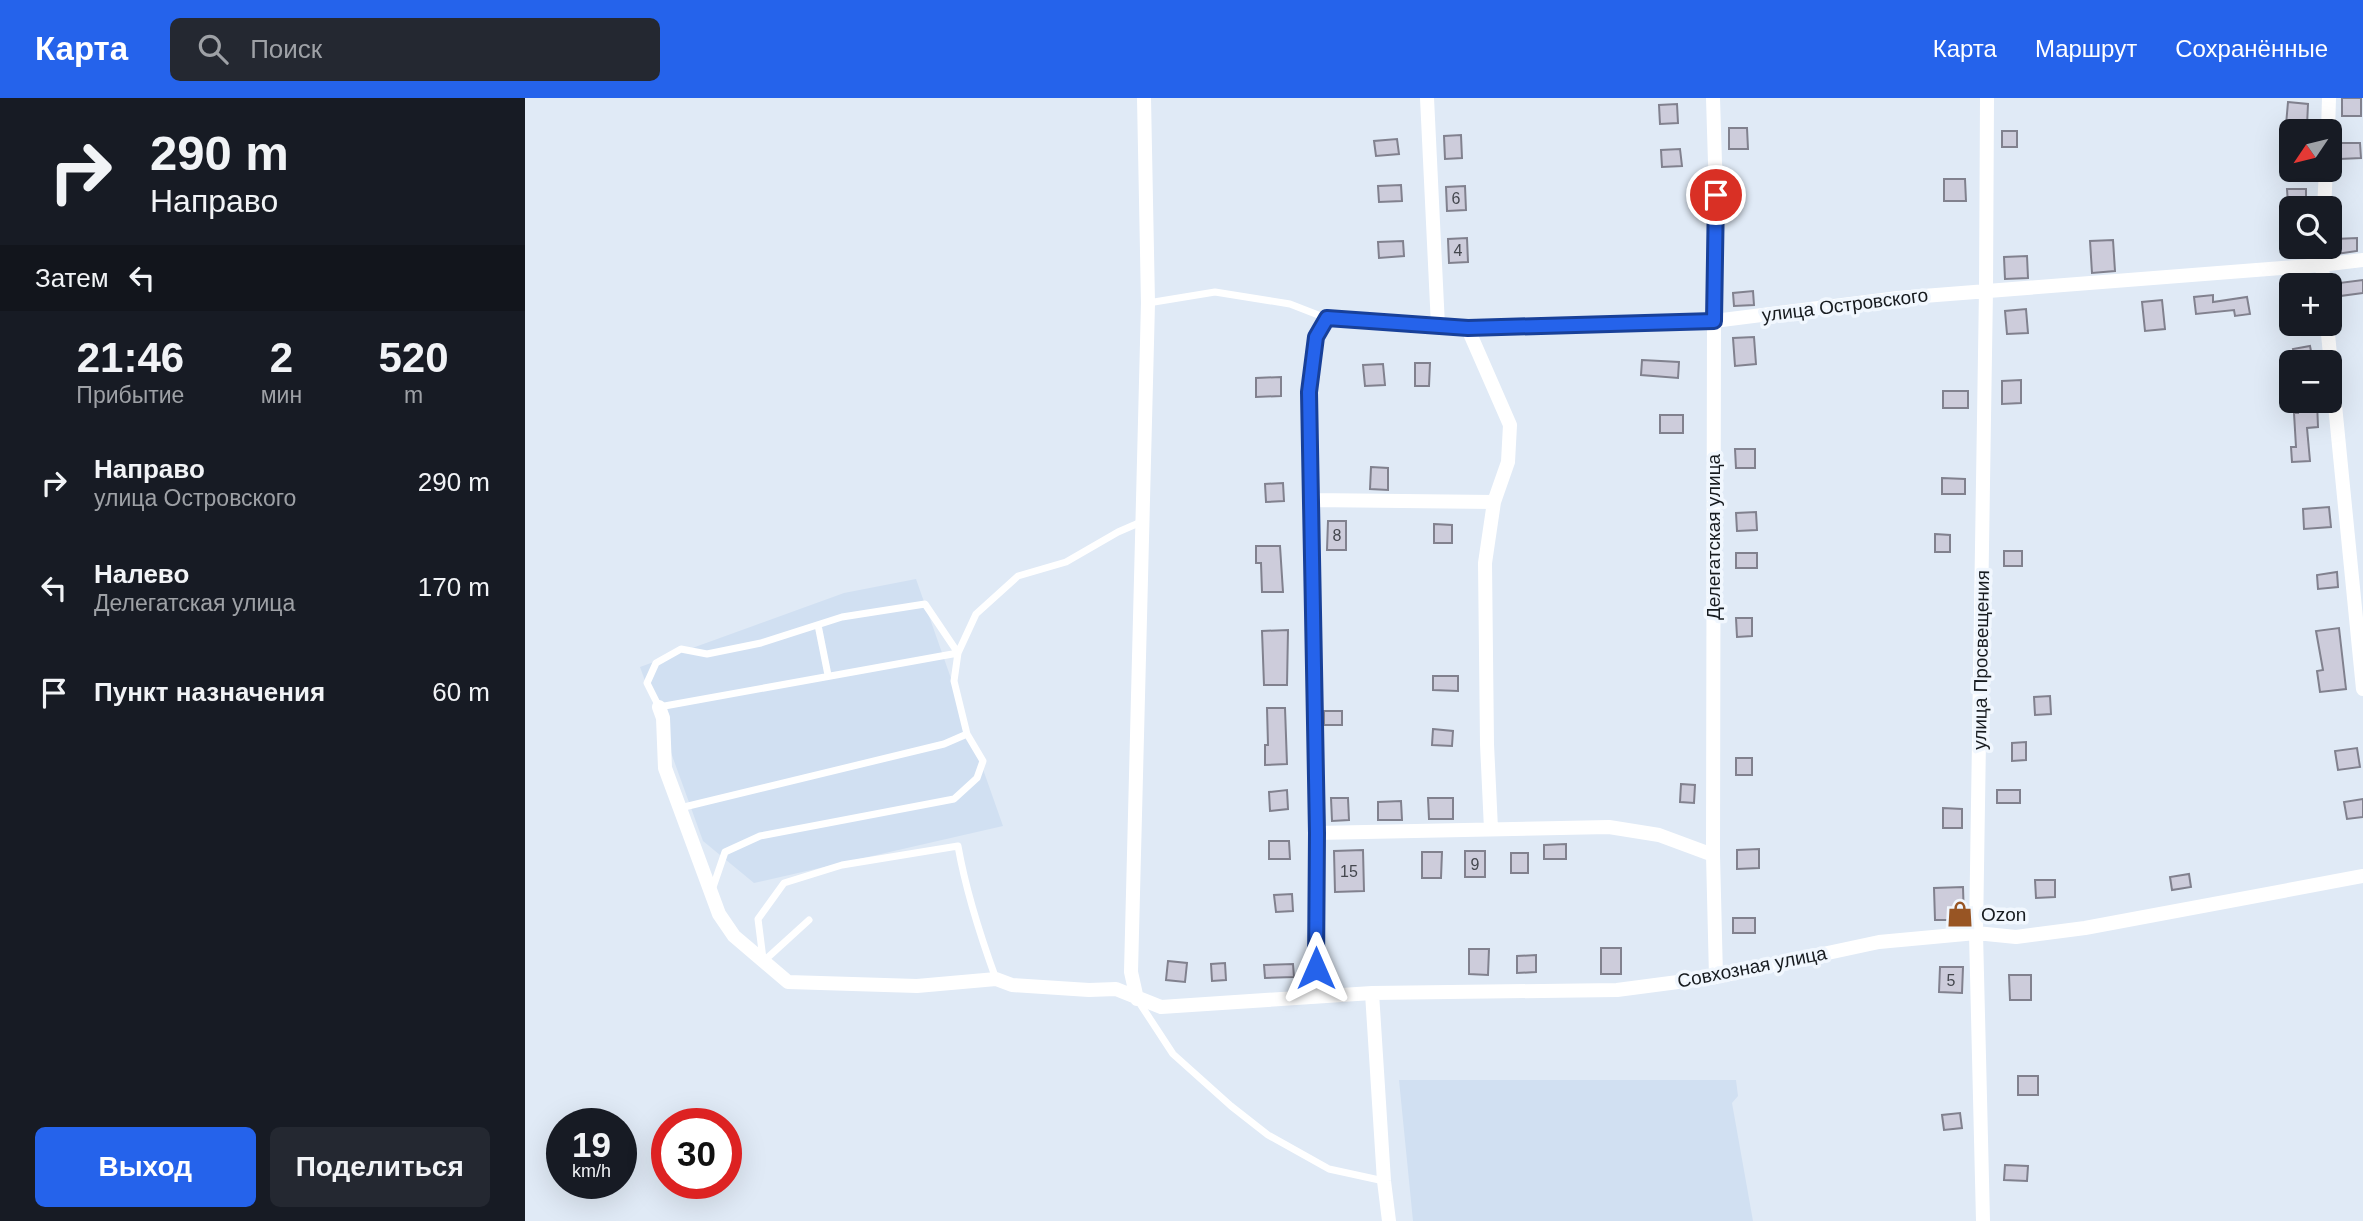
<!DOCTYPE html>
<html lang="ru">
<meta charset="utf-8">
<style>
body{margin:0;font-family:Arial,sans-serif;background:#242831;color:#f1f3f6;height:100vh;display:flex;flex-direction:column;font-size:26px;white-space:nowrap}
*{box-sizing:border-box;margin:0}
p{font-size:23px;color:#9ea1a6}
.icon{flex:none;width:38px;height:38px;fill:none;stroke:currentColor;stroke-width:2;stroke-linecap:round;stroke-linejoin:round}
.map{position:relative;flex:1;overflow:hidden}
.side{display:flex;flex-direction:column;background:#171b24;width:525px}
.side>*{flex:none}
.top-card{background:#171b24;color:#f1f3f6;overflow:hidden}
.needle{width:46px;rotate:235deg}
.buttons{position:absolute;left:1754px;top:21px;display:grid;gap:14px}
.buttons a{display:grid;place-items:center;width:63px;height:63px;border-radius:10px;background:#171b24;box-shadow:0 7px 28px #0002;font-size:35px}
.speed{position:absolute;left:21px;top:1010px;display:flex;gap:14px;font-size:35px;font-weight:700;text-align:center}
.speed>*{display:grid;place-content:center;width:91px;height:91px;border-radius:50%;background:#171b24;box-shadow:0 7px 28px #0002;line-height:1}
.speed small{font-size:18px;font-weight:400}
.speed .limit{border:10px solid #d22;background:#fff;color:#111}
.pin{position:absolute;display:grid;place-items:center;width:60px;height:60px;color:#fff;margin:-30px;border:4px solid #fff;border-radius:50%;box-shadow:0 2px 7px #0007}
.me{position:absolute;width:77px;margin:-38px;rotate:0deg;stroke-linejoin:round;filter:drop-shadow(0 0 5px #0008)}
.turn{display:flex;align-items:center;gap:24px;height:147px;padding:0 35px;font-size:32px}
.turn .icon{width:91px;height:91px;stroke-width:2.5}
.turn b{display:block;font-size:49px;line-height:60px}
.then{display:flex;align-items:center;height:66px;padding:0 35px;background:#0003;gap:14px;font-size:26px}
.eta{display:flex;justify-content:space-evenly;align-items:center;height:119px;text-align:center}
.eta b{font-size:42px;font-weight:600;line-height:49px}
.cta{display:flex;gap:14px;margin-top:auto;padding:14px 35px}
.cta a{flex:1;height:80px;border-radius:10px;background:#2563eb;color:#fff;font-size:28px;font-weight:600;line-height:80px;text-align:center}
.cta a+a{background:#242831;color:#f1f3f6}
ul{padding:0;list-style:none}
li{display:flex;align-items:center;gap:21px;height:105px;padding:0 35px}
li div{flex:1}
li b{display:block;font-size:26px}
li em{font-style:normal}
header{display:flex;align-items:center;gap:42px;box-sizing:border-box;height:98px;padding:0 35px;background:#2563eb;color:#fff}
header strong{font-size:33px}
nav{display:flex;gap:38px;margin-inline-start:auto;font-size:24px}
.search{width:490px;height:63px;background:#242831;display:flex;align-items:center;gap:18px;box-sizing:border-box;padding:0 24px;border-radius:10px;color:#9ea1a6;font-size:26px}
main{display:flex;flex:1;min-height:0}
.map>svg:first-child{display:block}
.built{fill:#d1e0f2}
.building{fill:#cdccdb;stroke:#81818e;stroke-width:2}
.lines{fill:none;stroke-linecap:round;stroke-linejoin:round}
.lane{stroke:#fff;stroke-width:7}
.street{stroke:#fff;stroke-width:14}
.route-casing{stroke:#184099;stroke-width:18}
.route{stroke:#2563eb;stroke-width:12}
.labels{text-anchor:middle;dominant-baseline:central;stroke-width:7;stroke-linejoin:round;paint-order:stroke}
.number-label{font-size:16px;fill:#44474e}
.street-label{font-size:19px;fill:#171b1f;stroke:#f1f7fe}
.poi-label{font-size:19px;fill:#171b1f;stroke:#f1f7fe;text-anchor:start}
</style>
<header>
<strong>Карта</strong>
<div class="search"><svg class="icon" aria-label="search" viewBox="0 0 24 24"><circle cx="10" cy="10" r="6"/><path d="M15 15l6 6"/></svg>Поиск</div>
<nav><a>Карта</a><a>Маршрут</a><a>Сохранённые</a></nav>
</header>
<main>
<section class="side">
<div class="top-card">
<div class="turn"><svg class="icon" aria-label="right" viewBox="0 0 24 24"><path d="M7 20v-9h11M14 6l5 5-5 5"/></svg><div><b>290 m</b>Направо</div></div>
<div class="then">Затем<svg class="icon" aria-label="left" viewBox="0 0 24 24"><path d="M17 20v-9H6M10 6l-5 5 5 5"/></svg></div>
</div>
<div class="eta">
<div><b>21:46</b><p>Прибытие</p></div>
<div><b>2</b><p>мин</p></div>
<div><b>520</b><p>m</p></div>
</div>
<ul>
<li><svg class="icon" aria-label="right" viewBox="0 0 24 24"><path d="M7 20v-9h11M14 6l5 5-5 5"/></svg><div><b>Направо</b><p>улица Островского</p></div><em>290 m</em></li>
<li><svg class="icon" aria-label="left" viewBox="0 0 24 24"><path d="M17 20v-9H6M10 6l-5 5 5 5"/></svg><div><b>Налево</b><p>Делегатская улица</p></div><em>170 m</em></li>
<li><svg class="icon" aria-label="arrive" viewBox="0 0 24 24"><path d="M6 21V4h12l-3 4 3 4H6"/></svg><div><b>Пункт назначения</b></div><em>60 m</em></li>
</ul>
<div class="cta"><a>Выход</a><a>Поделиться</a></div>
</section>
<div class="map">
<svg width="1838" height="1123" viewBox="0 0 1838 1123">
<rect width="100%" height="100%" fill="#e0eaf6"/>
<path class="built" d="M391,481l87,247 -249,57 -51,-42 -63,-174 204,-74z
M874,982h337l2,16 -6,7 21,118h-340z"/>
<path class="building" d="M1817,0h19v18h-19z
M1763,4l20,2 -1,22 -21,-1z
M1152,6l1,19 -18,1 -1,-19z
M1204,30h18l1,21h-19z
M1477,33h15v16h-15z
M936,37l1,23 -17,1 -1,-23z
M872,41l2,15 -23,2 -2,-15z
M1815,45h20l1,15 -21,1z
M1155,51l2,17 -20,1 -1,-17z
M1419,81h21l1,22h-22z
M876,87l1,16 -23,1 -1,-16z
M940,88l1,24 -19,1 -1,-24z
M1762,91h19v15h-18z
M942,140l1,24 -19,1 -1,-24z
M1832,140v13l-21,3 -1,-15z
M1588,142l2,31 -23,2 -2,-32z
M878,143l1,15 -25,2 -1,-16z
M1502,158l1,22 -23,1 -1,-22z
M1838,182v13l-23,3 -1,-13z
M1228,193l1,14 -20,1 -1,-13z
M1688,197v7l34,-5 3,17 -15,2 -1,-6 -38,4 -2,-17z
M1637,202l3,29 -20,2 -3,-29z
M1501,211l2,24 -21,1 -2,-23z
M1229,239l2,27 -21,2 -2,-28z
M1785,248l3,16h-17l-3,-13z
M1117,262l37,2 -1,16 -37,-3z
M890,265h15l-1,23h-14z
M858,266l2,21 -20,1 -2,-21z
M756,279v19l-25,1v-19z
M1496,282v23l-19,1v-23z
M1418,293h25v17h-25z
M1772,303h20l1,26 -11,1 3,33 -18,1 -1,-15h5l-2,-34h4z
M1135,317h23v18h-23z
M1210,351h20v19h-19z
M846,369l17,1v22l-18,-1z
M1417,380l23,1v15h-23z
M758,385l1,18 -18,1 -1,-18z
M1804,409l2,20 -27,2 -1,-20z
M1231,414l1,18 -20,1 -1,-18z
M803,423h18v29h-19z
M909,426l18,1v18h-18z
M1410,436l15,1v17h-15z
M731,448h24l3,46h-21l-1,-29h-5z
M1479,453h18v15h-18z
M1211,455h21v15h-21z
M1812,474l1,15 -20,2 -1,-14z
M1211,520h16v18l-15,1z
M1814,530l7,61 -26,3 -3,-21 6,-1 -7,-39z
M763,532l-1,55h-23l-2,-54z
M908,578h25v15l-25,-1z
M1525,598l1,18 -16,1 -1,-18z
M742,610h18l2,56 -22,1v-20h3z
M799,613h18v14h-18z
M908,631l20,2 -1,15 -20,-1z
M1501,644v18l-14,1v-18z
M1832,650l3,19 -22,3 -3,-19z
M1211,660h16v17h-16z
M1156,686l14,1 -1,18 -14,-1z
M762,692l1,19 -18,2 -1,-19z
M1472,692h23v13h-23z
M806,700h17l1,22 -17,1z
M903,700h25v21h-24z
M1838,701v18l-16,2 -3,-17z
M876,703l1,19h-24v-18z
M1418,710l19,1v19h-19z
M744,743h20l1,18h-21z
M1041,746v15h-22v-14z
M1234,751v19l-22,1v-19z
M838,752l1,41 -29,1 -1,-41z
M940,753h20v26h-20z
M897,754h20l-1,26h-19z
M986,755h17v20h-17z
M1664,776l2,13 -19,3 -2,-13z
M1510,782h20v17l-19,1z
M1438,789l1,33h-29l-1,-32z
M767,796l1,17 -17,1 -2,-17z
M1208,820h22v15h-22z
M1076,850h20v26h-20z
M944,851h20l-1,26 -19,-1z
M1011,857v17l-19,1v-17z
M643,863l19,2 -2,19 -19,-2z
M700,865l1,17 -14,1 -1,-17z
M768,866l1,13 -29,1 -1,-13z
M1415,869h23l-1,26 -23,-1z
M1484,877h22v25h-21z
M1493,978h20v19h-20z
M1435,1015l2,15 -18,2 -2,-15z
M1480,1067l23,1 -1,15 -23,-1z"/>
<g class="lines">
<path class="lane" d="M623,205l67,-11 75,12 36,14
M400,506l33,49 -299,54 -12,-24 9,-20 25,-14 26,5 54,-11 81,-26z
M293,527l10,50
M155,710l264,-64 23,-10
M187,792l13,-38 35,-16 194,-37 23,-21 6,-17 -16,-27 -13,-53 4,-28 18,-39 42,-38 48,-14 52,-30 23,-10
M238,861l-5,-40 26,-36 58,-18 116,-19c8,46 22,89 38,133
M239,863l45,-41
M612,901l36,55 58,52 37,29 61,34 55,12"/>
<path class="street" d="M902,0l11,228
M1188,0l3,97 -2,126 -1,534 3,122
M1803,33l1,-33
M1799,110l2,-38
M1797,149l1,38
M1802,226l36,365
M943,231l42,96 -2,37 -14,40 -9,61 2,181 4,85
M786,402l183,2
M134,609l4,11 2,50 54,146 15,22 54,46 129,4 79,-7 16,6 77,5 27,-1 45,18 211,-14 245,-3 99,-13 163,-35 97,-9 40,4 69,-9 278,-52
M791,735l293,-6 50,8 54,20
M847,895l12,188 5,40
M791,897v-162l-7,-441 7,-55 11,-19 141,11 246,-8 184,-23 423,-33 42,-5
M612,901l-6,-27 17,-669 -4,-205
M1458,1123l-7,-288 10,-643 1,-192"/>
</g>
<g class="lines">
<g class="route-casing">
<path id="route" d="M791,870l1,-135 -8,-441 7,-55 11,-19 141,10 246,-7 2,-126"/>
</g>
<use href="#route" class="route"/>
</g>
<defs>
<g id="shop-bare" transform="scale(2.1)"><path d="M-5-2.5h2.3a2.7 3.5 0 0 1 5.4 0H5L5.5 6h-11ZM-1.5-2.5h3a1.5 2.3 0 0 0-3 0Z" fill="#985524" stroke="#f1f7fe" stroke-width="2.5" paint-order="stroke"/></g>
</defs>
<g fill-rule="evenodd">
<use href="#shop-bare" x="1435" y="816"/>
</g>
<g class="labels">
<g class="number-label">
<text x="931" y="100">6</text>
<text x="933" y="152">4</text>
<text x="812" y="437">8</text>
<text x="950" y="766">9</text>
<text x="824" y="773">15</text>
<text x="1426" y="882">5</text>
</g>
<g class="street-label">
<text transform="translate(1320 207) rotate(-7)">улица Островского</text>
<text transform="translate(1188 439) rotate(-90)">Делегатская улица</text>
<text transform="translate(1456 562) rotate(-89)">улица Просвещения</text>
<text transform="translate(1227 869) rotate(-11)">Совхозная улица</text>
</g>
<g class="poi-label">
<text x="1456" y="816">Ozon</text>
</g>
</g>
</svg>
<div class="buttons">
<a><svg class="needle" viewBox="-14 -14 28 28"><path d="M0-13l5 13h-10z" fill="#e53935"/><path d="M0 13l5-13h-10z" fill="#9ea1a6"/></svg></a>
<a><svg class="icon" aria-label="search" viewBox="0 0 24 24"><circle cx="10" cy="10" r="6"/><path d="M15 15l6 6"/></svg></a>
<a>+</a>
<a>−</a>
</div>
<div class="speed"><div>19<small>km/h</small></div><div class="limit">30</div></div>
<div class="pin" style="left:1191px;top:97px;background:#d93025"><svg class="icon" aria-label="arrive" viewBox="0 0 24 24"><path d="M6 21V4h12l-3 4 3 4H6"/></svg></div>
<svg class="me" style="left:791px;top:870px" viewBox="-20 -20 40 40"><path d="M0-17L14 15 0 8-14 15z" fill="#2563eb" stroke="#fff" stroke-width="4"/></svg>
</div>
</main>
